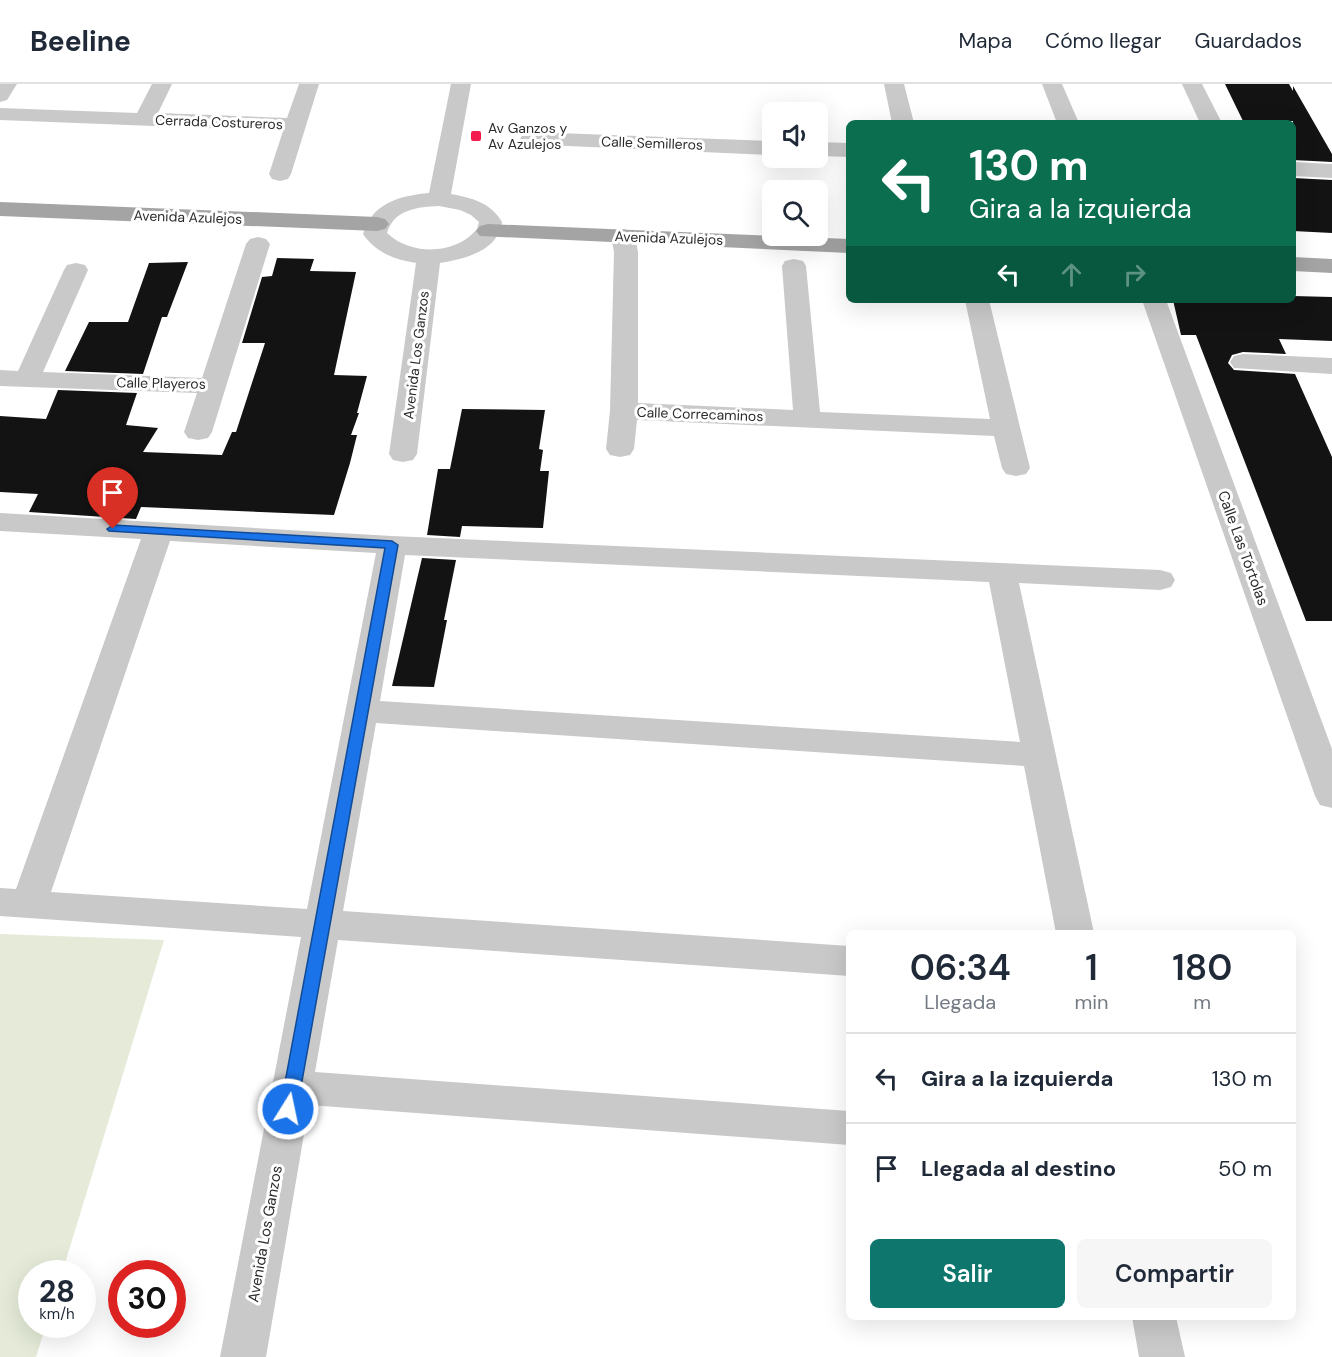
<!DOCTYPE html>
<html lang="es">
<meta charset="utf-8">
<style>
body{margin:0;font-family:"DM Sans",sans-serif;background:#f6f6f7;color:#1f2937;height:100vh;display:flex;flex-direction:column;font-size:22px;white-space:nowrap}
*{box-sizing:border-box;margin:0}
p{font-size:20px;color:#747a83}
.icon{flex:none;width:33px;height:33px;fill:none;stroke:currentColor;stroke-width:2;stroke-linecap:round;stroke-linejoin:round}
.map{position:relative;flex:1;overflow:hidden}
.panel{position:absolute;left:846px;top:846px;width:450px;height:390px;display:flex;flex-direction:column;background:#fff;border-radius:9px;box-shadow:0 6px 24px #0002}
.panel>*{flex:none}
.hud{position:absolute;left:846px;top:36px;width:450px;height:183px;border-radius:9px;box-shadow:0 6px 24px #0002;background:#0b6e4f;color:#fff;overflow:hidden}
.buttons{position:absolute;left:762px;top:18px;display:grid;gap:12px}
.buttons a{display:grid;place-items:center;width:66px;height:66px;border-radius:9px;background:#fff;box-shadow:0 6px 24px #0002;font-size:30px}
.speed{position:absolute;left:18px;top:1176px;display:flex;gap:12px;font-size:30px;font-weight:700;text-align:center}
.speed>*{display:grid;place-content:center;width:78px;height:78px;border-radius:50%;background:#fff;box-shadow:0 6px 24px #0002;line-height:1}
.speed small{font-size:15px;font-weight:400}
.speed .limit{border:9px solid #d22;background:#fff;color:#111}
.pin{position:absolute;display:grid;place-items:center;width:51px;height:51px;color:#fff;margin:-62px -26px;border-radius:50% 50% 50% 0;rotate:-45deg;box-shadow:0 0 6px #0007}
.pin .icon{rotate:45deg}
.me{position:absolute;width:66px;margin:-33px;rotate:10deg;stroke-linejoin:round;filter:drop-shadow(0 0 4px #0008)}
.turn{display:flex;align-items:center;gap:21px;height:126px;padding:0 24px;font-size:27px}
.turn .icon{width:78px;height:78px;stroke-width:2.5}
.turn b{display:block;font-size:42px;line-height:51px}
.lanes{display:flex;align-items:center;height:57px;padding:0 24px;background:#0003;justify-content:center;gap:30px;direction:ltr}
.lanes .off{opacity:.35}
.eta{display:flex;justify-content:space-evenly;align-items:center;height:102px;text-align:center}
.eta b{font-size:36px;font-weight:600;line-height:42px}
.primary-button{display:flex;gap:12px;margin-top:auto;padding:12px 24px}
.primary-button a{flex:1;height:69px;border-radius:9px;background:#0f766e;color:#fff;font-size:24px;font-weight:600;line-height:69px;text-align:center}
.primary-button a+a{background:#f6f6f7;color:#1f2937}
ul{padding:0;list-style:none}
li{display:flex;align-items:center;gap:18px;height:90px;padding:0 24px;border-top:2px solid #e0e1e3}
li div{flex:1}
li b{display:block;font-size:22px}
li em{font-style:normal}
header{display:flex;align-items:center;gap:36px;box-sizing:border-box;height:84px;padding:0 30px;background:#fff;border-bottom:2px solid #e0e1e3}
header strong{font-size:28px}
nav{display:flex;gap:33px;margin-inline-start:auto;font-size:21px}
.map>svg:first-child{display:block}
.green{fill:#e5ebd8}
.building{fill:#131313}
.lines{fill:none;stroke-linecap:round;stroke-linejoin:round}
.minor{fill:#c9c9c9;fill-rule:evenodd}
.major{fill:#a4a4a4;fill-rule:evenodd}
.route{fill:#1a73e8;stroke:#114b97;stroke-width:1.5}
.poi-dot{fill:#f31e4d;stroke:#fff;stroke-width:2}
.labels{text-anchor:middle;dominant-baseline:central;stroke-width:6;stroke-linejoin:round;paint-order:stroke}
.far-street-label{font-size:14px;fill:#2c2c2c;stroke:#fff}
.far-poi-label{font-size:14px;fill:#2c2c2c;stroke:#fff;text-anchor:start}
.street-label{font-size:15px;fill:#2c2c2c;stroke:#fff}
</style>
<header>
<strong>Beeline</strong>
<nav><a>Mapa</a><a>Cómo llegar</a><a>Guardados</a></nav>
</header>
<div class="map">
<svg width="1332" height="1273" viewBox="0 0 1332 1273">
<rect width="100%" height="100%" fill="#fff"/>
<path class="green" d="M0,850l164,6 -102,333 -30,1v50l14,1 -10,32h-36z"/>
<path class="building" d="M1225,0h64l4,7v-5l39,68v8l-39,-2v-39h-50z
M1293,94l39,2v53l-39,-2z
M277,174l37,1 -4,12 46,1 -22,103 33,1 -10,37h2l-8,22h6l-7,28 -16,52 -193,-8 -5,12 -107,-7 9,-18 -38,-2v-76l46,3 12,-29 79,3 -11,32 32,3 -15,24 79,3 10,-23h4l29,-89h-23l20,-66 10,-1z
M188,178l-21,55h-5l-19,57 -78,-3 24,-49h39l21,-59z
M1293,212l39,1v44l-53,-2 7,15 -43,-2 -11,3 -4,8 6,7 61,4 37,83v164h-26l-110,-286h-15l-8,-35h120z
M462,325l83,1 -6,39 4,1 -3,21h9l-6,57 -81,-2 -2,11 -33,-2 11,-66h12z
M422,474l34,2 -12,60h3l-13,67 -42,-1z"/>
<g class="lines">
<path class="minor" d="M0,0h17l-10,16 -7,2z
M152,0h20l-14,29 129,5 12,-34h20l-28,90 -3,5 -8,2 -8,-2 -3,-5 14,-43 -283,-11v-12l137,5z
M451,0h20l-20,110c22,4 40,9 51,28 -4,29 -37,37 -62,41l-23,191 -4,6 -10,2 -10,-2 -4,-6 27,-191c-21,-3 -41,-11 -53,-29 9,-31 36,-38 66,-41zM439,122l21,4 11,5 8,7 -2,7c-21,26 -66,27 -90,4 7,-24 31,-26 52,-27z
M884,0h20l10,39h-22z
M1042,0h20l17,39h-22z
M1182,0h20l20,39h-22z
M531,48l241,9v14l-249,-11 -3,-5 3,-5z
M818,58l31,1v14l-31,-1z
M1293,78l39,2v14l-39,-2z
M623,145l8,2 4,5 3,16v151l155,7 -11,-144 3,-5 9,-2 9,2 3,5 14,146 170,7 -25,-119h24l41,168 -4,6 -10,2 -10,-2 -4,-6 -8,-32 -357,-16 -3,29 -4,6 -10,2 -10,-2 -4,-6 4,-38 4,-159 -3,-16 4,-5z
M258,153l8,2 4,5 -58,188 -4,6 -10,2 -10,-2 -4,-6 13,-39 -197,-7v-16l18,1 46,-101 3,-5 9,-2 9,2 3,5 -45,102 159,6 44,-134 4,-5z
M1142,216h24l166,449v59l-12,-3 -5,-9z
M1243,270l89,4v16l-98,-6 -4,-6 4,-6z
M0,429l392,23 768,34 11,3 4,7 -4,7 -11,3 -141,-7 75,350h-38l-32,-167 -648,-43 -33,188 506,35v30l-511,-36 -23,132 534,39v34l-540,-40 -43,252h-46l81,-420 -301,-21v-28l16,1 125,-350 -141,-8zM170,457l206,12 -69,356 -256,-17zM405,471l584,27 31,160 -640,-41z
M1132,1233h44l9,40h-46z"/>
<path class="major" d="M0,118l377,15 8,2 4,5 -4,5 -8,2 -377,-15z
M488,140l361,15v14l-369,-17 -4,-5 4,-5z
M1293,173l39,2v14l-39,-2z"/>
</g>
<path class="route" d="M113,441l279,16 6,4 -101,564 -3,5 -6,2 -6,-2 -2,-5 105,-561 -276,-17 -2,-2z"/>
<rect class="poi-dot" x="470" y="46" width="12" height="12" rx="3"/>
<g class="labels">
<g class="far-street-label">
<text transform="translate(219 38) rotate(2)">Cerrada Costureros</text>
<text transform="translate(652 59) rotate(2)">Calle Semilleros</text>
<text transform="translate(188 133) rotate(2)">Avenida Azulejos</text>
<text transform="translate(669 154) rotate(2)">Avenida Azulejos</text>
<text transform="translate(416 271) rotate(-83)">Avenida Los Ganzos</text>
<text transform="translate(161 299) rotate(1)">Calle Playeros</text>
<text transform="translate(700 330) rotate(2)">Calle Correcaminos</text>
</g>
<g class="far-poi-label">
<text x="488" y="44">Av Ganzos y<tspan x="488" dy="16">Av Azulejos</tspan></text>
</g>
<g class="street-label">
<text transform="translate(1243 464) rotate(70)">Calle Las Tórtolas</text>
<text transform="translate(265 1150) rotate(-80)">Avenida Los Ganzos</text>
</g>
</g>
</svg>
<div class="buttons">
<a><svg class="icon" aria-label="sound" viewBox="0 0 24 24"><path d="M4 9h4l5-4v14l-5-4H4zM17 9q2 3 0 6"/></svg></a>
<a><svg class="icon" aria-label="search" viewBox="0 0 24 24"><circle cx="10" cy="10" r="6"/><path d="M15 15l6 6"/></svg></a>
</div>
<div class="speed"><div>28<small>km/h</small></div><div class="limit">30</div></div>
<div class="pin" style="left:113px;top:445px;background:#d93025"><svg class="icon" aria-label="arrive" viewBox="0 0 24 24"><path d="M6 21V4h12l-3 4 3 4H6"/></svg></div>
<svg class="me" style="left:288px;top:1025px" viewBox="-20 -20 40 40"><circle r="17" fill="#1a73e8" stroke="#fff" stroke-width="3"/><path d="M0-11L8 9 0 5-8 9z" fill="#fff"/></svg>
<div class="hud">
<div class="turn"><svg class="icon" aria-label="left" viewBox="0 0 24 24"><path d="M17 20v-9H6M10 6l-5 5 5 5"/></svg><div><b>130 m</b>Gira a la izquierda</div></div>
<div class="lanes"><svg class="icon" aria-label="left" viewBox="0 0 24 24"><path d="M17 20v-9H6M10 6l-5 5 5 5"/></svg><svg class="icon off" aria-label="ahead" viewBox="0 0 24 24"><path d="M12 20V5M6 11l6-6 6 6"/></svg><svg class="icon off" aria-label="right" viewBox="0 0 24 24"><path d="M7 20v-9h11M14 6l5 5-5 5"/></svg></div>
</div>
<section class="panel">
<div class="eta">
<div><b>06:34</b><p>Llegada</p></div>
<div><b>1</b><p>min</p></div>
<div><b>180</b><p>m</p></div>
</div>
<ul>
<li><svg class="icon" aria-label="left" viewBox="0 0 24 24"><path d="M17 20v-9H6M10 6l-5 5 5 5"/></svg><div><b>Gira a la izquierda</b></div><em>130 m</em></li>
<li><svg class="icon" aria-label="arrive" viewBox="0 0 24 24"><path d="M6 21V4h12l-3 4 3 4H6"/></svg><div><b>Llegada al destino</b></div><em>50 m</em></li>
</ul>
<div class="primary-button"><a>Salir</a><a>Compartir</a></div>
</section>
</div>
